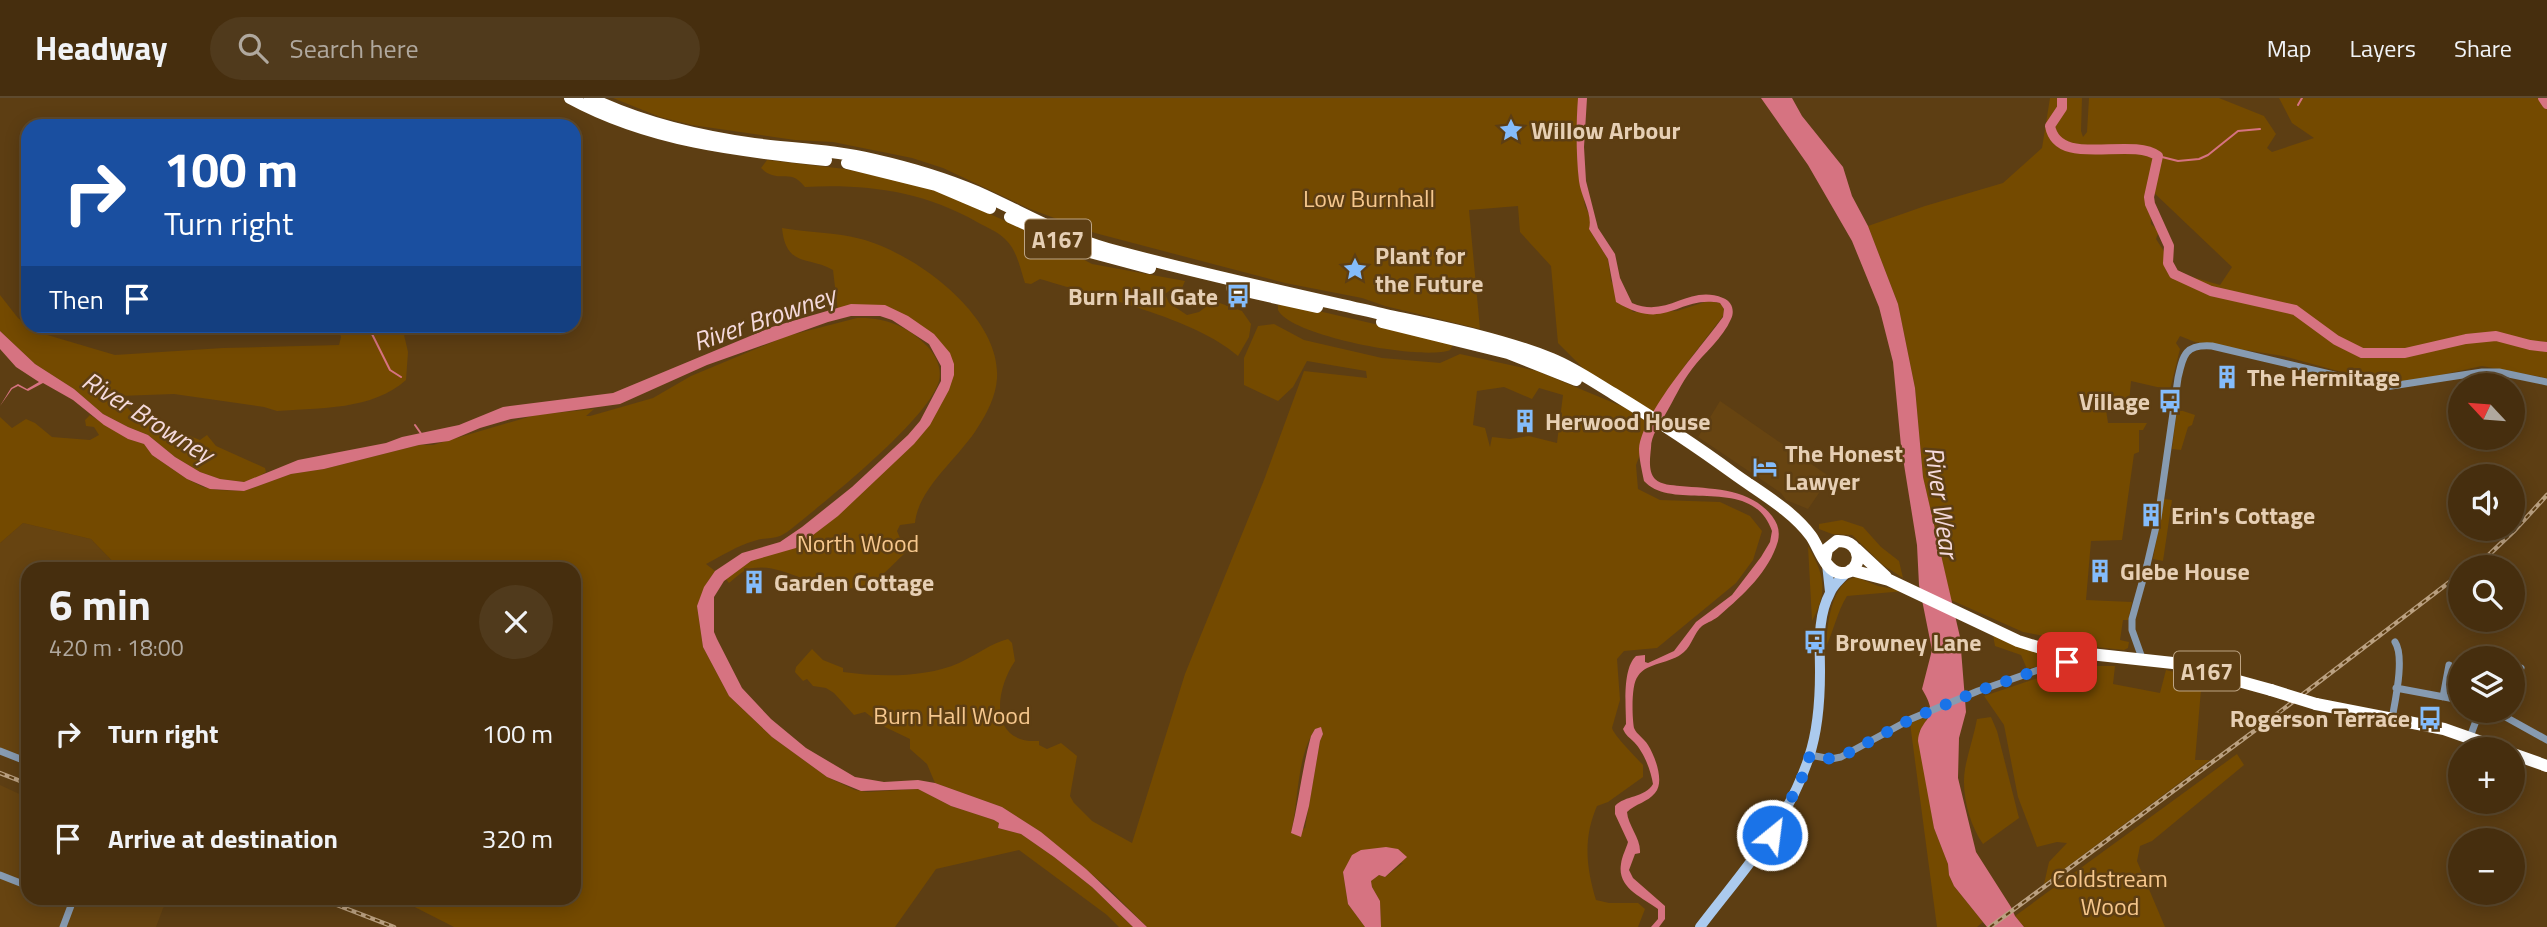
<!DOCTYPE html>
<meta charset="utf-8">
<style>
body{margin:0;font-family:"Titillium Web",sans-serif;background:#503a1c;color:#f1f3f6;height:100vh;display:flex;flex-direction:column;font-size:26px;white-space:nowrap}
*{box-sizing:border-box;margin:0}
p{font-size:23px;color:#b0a89e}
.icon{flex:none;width:38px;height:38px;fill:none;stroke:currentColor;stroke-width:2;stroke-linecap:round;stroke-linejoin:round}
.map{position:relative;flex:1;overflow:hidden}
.drawer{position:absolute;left:21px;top:464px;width:560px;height:343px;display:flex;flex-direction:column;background:#462e0e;border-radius:21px;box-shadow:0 4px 18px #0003,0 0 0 2px #5e4a2e}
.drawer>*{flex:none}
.guide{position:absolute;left:21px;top:21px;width:560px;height:214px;border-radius:21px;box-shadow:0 4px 18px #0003,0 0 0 2px #5e4a2e;background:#1a4fa0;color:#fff;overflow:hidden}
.needle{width:46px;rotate:296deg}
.controls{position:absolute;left:2448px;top:275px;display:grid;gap:14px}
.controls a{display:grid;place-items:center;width:77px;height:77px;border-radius:50%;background:#462e0e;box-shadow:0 4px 18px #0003,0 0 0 2px #5e4a2e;font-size:35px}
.pin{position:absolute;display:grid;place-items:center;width:60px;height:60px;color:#fff;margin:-30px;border-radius:14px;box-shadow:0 4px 10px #0006}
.me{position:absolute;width:77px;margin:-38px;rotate:29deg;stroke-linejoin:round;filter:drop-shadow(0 0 5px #0008)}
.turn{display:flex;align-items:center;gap:24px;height:147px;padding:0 28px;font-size:32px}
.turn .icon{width:91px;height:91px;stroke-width:2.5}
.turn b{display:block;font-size:49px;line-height:60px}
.then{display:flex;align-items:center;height:66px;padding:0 28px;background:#0003;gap:14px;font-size:26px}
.round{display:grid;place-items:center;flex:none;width:74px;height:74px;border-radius:37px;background:#503a1c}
.summary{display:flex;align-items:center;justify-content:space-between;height:119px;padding:0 28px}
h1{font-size:42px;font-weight:700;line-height:52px}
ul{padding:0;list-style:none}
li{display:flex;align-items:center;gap:21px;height:105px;padding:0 28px}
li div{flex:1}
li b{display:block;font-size:26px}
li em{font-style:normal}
header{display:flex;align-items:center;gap:42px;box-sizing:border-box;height:98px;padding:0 35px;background:#462e0e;border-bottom:2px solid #5e4a2e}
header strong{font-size:33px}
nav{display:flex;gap:38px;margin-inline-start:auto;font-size:24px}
.search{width:490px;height:63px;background:#503a1c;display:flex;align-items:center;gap:18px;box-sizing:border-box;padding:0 24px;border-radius:38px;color:#b0a89e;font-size:26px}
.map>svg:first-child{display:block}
.built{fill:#674411}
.green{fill:#744a00;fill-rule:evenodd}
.water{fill:#d67381}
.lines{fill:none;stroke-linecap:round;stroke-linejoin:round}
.stream{stroke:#d67381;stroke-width:2}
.river{stroke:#d67381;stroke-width:10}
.street{stroke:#879bb1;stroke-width:7}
.secondary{stroke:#abcaee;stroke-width:10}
.highway{stroke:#fff;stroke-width:12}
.rail-casing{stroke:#baa080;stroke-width:4.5}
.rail{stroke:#5d3e13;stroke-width:2;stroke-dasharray:5;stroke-linecap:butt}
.highway-bridge{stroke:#fff;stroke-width:12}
.route{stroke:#1a73e8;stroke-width:12;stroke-dasharray:0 21.6}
.labels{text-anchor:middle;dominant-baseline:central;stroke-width:5;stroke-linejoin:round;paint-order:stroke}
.shield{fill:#5d3e13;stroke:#bda484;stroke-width:2}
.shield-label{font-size:23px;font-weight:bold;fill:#e6cfb4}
.poi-label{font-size:24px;font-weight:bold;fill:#e6cfb4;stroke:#5d3e13;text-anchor:start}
.park-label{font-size:24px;fill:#f6c78d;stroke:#5d3e13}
.water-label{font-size:26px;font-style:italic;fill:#f4d9db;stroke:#5d3e13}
</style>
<header>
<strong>Headway</strong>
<div class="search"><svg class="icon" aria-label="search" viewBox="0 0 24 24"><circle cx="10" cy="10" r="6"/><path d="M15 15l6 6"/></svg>Search here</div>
<nav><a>Map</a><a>Layers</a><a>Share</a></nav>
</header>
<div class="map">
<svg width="2547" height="829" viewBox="0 0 2547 829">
<rect width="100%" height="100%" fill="#5d3e13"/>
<path class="built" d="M1720,303l110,76 -22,32 -22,-9 -5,-7 -83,-56z
M23,425l68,16 29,30h-92v193l-28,-11v-208z
M0,687l28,13v100h139l-11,29h-156z"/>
<path class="green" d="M613,0h965l-1,59 8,49 7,14 -3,9 19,30 3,22 22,31 44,-1 31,-10 12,2 4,6 -1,7 -37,48 -32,49 -66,-40 -30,-30 -7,-77 -31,-34 -2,-26 -49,4 11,119 -95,-23 -23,-8 -77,-15 -190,-50 -65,-24 -87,-41 -31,-10 -79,-16 -38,-2 -103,-15 -32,-8z
M2050,0h32l-1,33 2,6 4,-5 2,-34h130l45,18 12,18 -9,14 5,4 42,-14 -22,-15 -13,-25h268v280l-65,-12 -74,16 -23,2 -102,-28 -88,-14 -15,-6 -4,7 4,6 -10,41 -39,-9 -2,22h-24l3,20h39l-4,7h-4v22l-5,2 -12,86 -31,1 -5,59 46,2 -4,18h-5l-3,20 9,2 -1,6 -4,2 -57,-6v-4l-44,-8 -72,-32 -28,-123 -8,-89 -17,-84 -30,-78 57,-20 78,-23 39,-35zM2150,91l82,78 -12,18 -42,-12 -22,-34 3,-8 -8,-7z
M767,62l78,9 90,20 112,51 45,24 93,17 -3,7h-9l-8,6 4,9 18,12 12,-3 15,-11 28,10 9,13 -2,13 -11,19c-43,-38 -142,-60 -198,-77l-9,5 -6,-1c-5,-15 -8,-33 -20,-44 -7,-7 -19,-12 -28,-17 -55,-31 -110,-38 -172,-35 -13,-16 -20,-8 -33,-12 -4,-1 -8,-4 -11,-7z
M782,130c26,5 54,4 79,11 54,14 140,77 136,139 -1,18 -10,35 -19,49 -18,30 -60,61 -63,96l-15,2 -3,6 9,21c-13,12 -27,29 -43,34 -43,13 -82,-29 -117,-16 -6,3 -12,9 -17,13l-7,-9 11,-11 45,-12 136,-112 31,-54 -5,-34 -48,-37 -54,-2 -5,-42c-24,-14 -47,-2 -51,-42z
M0,197l18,23 10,8 16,8 71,21 108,-7 116,-3 2,-8 -3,-11h64l6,26 -2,28c-33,30 -87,28 -129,31l-13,-4 -90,-13 -56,2 13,16 15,4 -1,2 20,14 -15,-16 20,12 30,12 7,-5 9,11 49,22 1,4 -11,7 -11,3 -24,-3 -20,-7 -25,-15 -27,-22 -20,-8 -25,-13 -29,-25 -39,-25 -35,-33z
M1284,205l164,38 5,4 -3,5c-27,11 -160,-14 -172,-40v-5z
M857,220c28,-1 51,8 71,29 8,9 14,21 11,34 -10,36 -102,111 -133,136 -8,6 -17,15 -26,19 -8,3 -18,2 -26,5 -17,5 -33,15 -48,23l9,7 -7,10 -11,25 6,41 26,49 43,41 55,40 28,13 12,2 51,-3 33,17 43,14 5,3 -1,5 23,6 33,23 38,30 41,40h-14l-12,-12 -88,-65 -83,19 -41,58h-441l-57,-29h177v-329h-454l-29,-30 -68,-16 -23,20v-126l12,11 14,-9 9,4 17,14 38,3 9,-5 -5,-8 -8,-1 -1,-6 5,-5 38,24 16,5 8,11 35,24 16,8 14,3 27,1 47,-17 33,-5 95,-24h14l102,-30 59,-6 -8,7h4l63,-18 38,-22 96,-40z
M1274,226l30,16 78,18 58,5 20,-9 77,17 89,37 23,15 -10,23 2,6 -5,13 2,24 22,11 60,2 30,14 12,15 -9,29 -17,23 -79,65 -33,3 -7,8 3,41 -8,28c3,9 23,28 31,37v12l-35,25 -11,4c-14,32 -11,61 -1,94l13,3h29l7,6 -7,18h-257l-1,-26 -8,-14 -1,-6 8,-6 6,2 18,-14 -60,9 5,32 17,23h-218l-39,-39 -67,-56 -39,-25 -67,-24 -8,-19 -17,-15v-10l-25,-12 -20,-15 -11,3 -20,-22 -8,-5 -13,-2 -6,-7 -4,2 -8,-9 1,-5 16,-18 11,11 20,8v4c36,5 82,6 116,-9 16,-7 32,-20 49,-24l4,4 3,18c-20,29 -27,83 24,80v4l8,4 14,-6 16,13 -7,40 4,7 18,18 40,22 53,-169 79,-194 40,-109 63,7 -1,-7 -59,-10 -14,26 -15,14 -34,-16v-27l14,-32zM1504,289l28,12 7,-11 24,7 -6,48 -28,-7 -19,3 -18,-2 -2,10 -5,-19 -12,-3 4,-34zM1321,630l2,6 -3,7 -15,87 -14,5c8,-33 5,-74 24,-104z
M2177,311l18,6 -3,10 -4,2 -7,23 -9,-1z
M2164,401l8,1 -9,61 -10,-2z
M1842,422l21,7 18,20 18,14 4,17 -20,-13 -31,-30 -20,-1 -13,-5v-5z
M1808,448c17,30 20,45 4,75z
M1856,479l22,9 27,5 -58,5c-10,16 -13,34 -21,51 1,-21 5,-65 30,-70z
M1993,537l51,20 22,4 -39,10 -6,-14 -26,-9z
M2091,568h24l-2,18 47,9 6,-23 36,8 -7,82h15l-166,124 5,-22 18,-19 -10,-1 -20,5 -19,-50 -14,-72 -20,-29 75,-25z
M1929,618l-10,16 15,96 14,36 1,11 5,11 29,36 -6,5h-40l-27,-204z
M1991,619l6,14 22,87 -36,26c-14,-20 -22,-51 -18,-75 3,-17 9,-33 12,-50z
M2237,656l7,11 -92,76 -12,5 -3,15 28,66h-141l-9,-11z"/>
<path class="water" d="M1578,0h9l-3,49 2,34 12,47 17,26 5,24 12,25c36,16 56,-19 91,-5 9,3 12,13 8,21 -8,19 -27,34 -39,50 -11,14 -18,31 -27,46 -6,11 -14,20 -14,33 -1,10 -3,24 4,31 6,6 17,6 25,7 33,3 70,2 92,30 6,8 8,15 6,25 -9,31 -35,54 -58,74 -5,5 -12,7 -18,11 -8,7 -10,19 -18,26 -13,12 -37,10 -46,24 -7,8 -6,40 -4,52 3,7 10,10 14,17 7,11 17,37 7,48 -7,9 -20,11 -28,19 1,14 14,26 13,41l-5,1 -6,16 4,8 32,28v13l-6,8h-8l7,-8v-10c-16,-12 -41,-21 -37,-45 1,-8 5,-15 7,-22l-13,-28v-8c10,-11 30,-8 38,-22 -2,-13 -9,-32 -19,-42 -5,-5 -8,-6 -11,-13l3,-5c0,-17 -4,-55 10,-68l9,-1v7l3,1 26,-12 22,-29 36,-27 29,-38 9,-15 2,-11c-20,-58 -99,-18 -128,-50 -2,-10 -5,-23 -5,-32 4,-38 61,-100 84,-132l1,-8 -4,-6c-43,-8 -52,30 -104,-1l-8,-43 -19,-30c4,-15 -8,-32 -10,-48 -3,-25 -3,-58 -1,-83z
M1761,0h31l10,18 41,51 9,29 16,30 30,78 17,84 8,89 37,160 6,75 -7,26 -1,40 18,74 35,55 4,9 9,11h-37l-33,-41 -5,-11 -1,-11 -14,-36 -16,-87c2,-26 24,-19 4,-52l10,-39 -13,-65 -2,-40 -16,-99 -8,-84 -14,-55 -27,-66 -44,-76z
M851,206l34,1 23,11 26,18 16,19 4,11v11l-5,15 -19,35 -16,19 -76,72 -42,32 -45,13 -27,20 -10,16v35l3,7 25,49 29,31 35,29 49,29 29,5 34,-2 17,3 67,24 39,25 45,37 61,58h-14l-41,-40 -38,-30 -33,-23 -23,-6 1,-5 -5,-3 -43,-14 -33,-17 -57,2 -34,-14 -55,-40 -43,-41 -26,-49 -6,-41 7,-19 11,-16 27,-18 38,-11 22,-15 50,-40 56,-52 12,-14 21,-40v-15l-12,-22 -37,-24 -12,-4h-29l-23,6 -121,43 -87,39 -109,15 -31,9 -31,13 -30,4 -95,24 -33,5 -47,17 -34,-2 -23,-10 -35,-24 -8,-11 -16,-5 -24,-14 -31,-25 -30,-17 -15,8 -10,-5 -6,3 -12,17 11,-18 7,-4 9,5 12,-7 -23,-15 -16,-18v-18l35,33 39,25 29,25 25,13 20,8 27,22 25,15 20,7 24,3 54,-22 88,-17 16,-6 57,-12 44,-18 110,-14 159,-66z
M1321,629l2,7 -3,7 -11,65 -8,31 -10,-4c8,-32 11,-65 20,-97l4,-7z
M1386,749l12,2 9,8 -22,20 -6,-2 -8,6 1,6 8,14 1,26h-16l-17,-23 -5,-32 9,-17 9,-5z"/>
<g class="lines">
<path class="stream" d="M2298,7l4,-7
M2158,58l20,5 21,-2 9,-4 30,-24 22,-2
M368,228l22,44 11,7
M415,327l7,10"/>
<path class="river" d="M2062,0v10l-12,18c8,43 80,10 108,30l-9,41 1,7 19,42 -1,17 6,11 37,17 84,19 41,30 26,13h43l61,-14 30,-3 34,9 17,2
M2543,0l4,6"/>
<path class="street" d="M2142,560l-10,-28v-11l15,-54 11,-47 20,-140c5,-23 7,-34 34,-32l173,41 97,-15h17l48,10
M2396,590l64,12
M2513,590l8,-20
M2443,599l6,-32
M2493,612l54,30
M2392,621c3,-18 13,-62 3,-77
M2470,639l10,-27
M0,653l28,11
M1810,657l21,4 10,-2 70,-38 67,-28 60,-21 29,-8
M0,777l28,11
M58,800l14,5 -9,24"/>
<path class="secondary" d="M1827,466l3,28
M1700,829c41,-54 88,-104 109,-170 9,-27 11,-57 11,-85 0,-26 -3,-55 10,-79 3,-8 11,-14 17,-21"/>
<path class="highway" d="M570,0c79,43 168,53 256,62
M590,0c52,25 107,38 164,46 40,5 81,6 121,16 35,8 69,18 102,32 43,19 85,44 131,57 92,25 185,45 278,66 56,12 113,23 166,44 22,9 42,23 62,35 41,25 81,51 119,79 26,19 59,37 78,63 8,11 14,36 30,37 22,1 24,-33 -4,-32l-10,8 -2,11
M847,65l89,22 54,23
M1010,119l44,20
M1090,154l60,16
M1232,190l85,19
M1382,224l126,31 68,27
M1856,451l30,28
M1851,472l38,10 129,61 26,8 129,14 98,27
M2316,606l128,25 57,20
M2513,656l34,12"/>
<g class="rail-casing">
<path id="rail" d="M2476,469l39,-37 32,-35
M0,675l28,11
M319,800l75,29
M1990,829l283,-210 187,-143"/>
</g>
<use href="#rail" class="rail"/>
<path class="highway-bridge" d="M2271,592l45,14"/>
</g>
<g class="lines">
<path class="route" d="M1772,737l29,-55 9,-25 21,4 10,-2 70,-38 67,-28 60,-21 29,-8"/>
</g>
<defs>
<g id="sight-bare" transform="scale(1.89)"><path d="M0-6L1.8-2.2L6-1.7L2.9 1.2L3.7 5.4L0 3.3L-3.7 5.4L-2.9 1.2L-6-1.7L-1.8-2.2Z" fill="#84bcfb" stroke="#5d3e13" stroke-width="2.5" paint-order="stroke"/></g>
<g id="bus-bare" transform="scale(1.89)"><path d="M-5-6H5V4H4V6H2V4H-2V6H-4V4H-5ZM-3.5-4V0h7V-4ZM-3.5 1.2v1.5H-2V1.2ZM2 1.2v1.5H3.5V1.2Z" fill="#84bcfb" stroke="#5d3e13" stroke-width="2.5" paint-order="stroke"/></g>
<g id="building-bare" transform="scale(1.89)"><path d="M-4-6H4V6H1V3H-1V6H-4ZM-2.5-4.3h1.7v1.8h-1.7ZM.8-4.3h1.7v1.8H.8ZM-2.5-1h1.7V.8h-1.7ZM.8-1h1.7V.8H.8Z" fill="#84bcfb" stroke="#5d3e13" stroke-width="2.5" paint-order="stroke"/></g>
<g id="hotel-bare" transform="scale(1.89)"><path d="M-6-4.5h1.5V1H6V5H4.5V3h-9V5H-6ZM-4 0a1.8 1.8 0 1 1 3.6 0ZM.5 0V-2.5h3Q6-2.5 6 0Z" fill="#84bcfb" stroke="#5d3e13" stroke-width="2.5" paint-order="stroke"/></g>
</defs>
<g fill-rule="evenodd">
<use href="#sight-bare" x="1511" y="32"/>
<use href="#sight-bare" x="1355" y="171"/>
<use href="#bus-bare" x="1238" y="198"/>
<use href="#building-bare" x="2227" y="279"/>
<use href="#bus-bare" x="2170" y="303"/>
<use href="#building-bare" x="1525" y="323"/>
<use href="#hotel-bare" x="1765" y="369"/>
<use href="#building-bare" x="2151" y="417"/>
<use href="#building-bare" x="2100" y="473"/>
<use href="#building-bare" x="754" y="484"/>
<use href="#bus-bare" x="1815" y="544"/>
<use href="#bus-bare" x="2430" y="620"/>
</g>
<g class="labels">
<g class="shield">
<rect x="1025" y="121.5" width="66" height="39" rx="5"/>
<rect x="2174" y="553.5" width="66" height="39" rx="5"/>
</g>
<g class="shield-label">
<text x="1058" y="141">A167</text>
<text x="2207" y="573">A167</text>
</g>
<g class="poi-label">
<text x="1531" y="32">Willow Arbour</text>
<text x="1375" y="157">Plant for<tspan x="1375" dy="28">the Future</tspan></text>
<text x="1218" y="198" text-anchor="end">Burn Hall Gate</text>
<text x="2247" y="279">The Hermitage</text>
<text x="2150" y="303" text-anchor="end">Village</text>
<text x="1545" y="323">Herwood House</text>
<text x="1785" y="355">The Honest<tspan x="1785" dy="28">Lawyer</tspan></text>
<text x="2171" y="417">Erin's Cottage</text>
<text x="2120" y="473">Glebe House</text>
<text x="774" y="484">Garden Cottage</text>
<text x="1835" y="544">Browney Lane</text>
<text x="2410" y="620" text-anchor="end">Rogerson Terrace</text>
</g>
<g class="park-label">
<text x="1369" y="100">Low Burnhall</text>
<text x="858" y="445">North Wood</text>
<text x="952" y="617">Burn Hall Wood</text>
<text x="2110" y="780">Coldstream<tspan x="2110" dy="28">Wood</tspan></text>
</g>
<g class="water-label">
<text transform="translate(764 220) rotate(-19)">River Browney</text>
<text transform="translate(148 319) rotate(32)">River Browney</text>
<text transform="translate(1942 404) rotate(82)">River Wear</text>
</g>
</g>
</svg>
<div class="controls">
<a><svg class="needle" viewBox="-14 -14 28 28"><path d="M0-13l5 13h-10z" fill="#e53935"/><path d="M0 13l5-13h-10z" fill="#b0a89e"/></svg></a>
<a><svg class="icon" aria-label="sound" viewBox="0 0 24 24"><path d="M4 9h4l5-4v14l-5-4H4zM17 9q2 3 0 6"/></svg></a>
<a><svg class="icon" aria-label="search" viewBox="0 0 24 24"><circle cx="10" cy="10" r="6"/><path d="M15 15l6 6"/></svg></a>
<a><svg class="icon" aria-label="layers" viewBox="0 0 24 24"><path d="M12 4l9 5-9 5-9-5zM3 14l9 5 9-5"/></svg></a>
<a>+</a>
<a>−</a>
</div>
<div class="pin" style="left:2067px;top:564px;background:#d93025"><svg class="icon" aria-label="arrive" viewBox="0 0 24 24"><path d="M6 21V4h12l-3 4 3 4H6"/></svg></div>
<svg class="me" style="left:1772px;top:737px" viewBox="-20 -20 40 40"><circle r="17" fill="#1a73e8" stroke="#fff" stroke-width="3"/><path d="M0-11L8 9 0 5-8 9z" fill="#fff"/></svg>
<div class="guide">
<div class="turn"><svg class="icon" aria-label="right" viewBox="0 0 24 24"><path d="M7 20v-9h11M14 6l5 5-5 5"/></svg><div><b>100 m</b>Turn right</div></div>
<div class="then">Then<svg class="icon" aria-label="arrive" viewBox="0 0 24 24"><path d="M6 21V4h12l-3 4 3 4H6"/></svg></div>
</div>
<section class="drawer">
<div class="summary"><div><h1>6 min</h1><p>420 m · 18:00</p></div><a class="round"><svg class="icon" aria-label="close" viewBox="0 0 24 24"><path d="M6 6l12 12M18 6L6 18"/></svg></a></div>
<ul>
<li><svg class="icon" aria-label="right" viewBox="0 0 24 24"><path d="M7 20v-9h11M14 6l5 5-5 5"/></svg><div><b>Turn right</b></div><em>100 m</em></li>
<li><svg class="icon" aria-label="arrive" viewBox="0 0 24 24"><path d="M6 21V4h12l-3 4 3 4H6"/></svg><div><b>Arrive at destination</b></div><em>320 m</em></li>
</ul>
</section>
</div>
